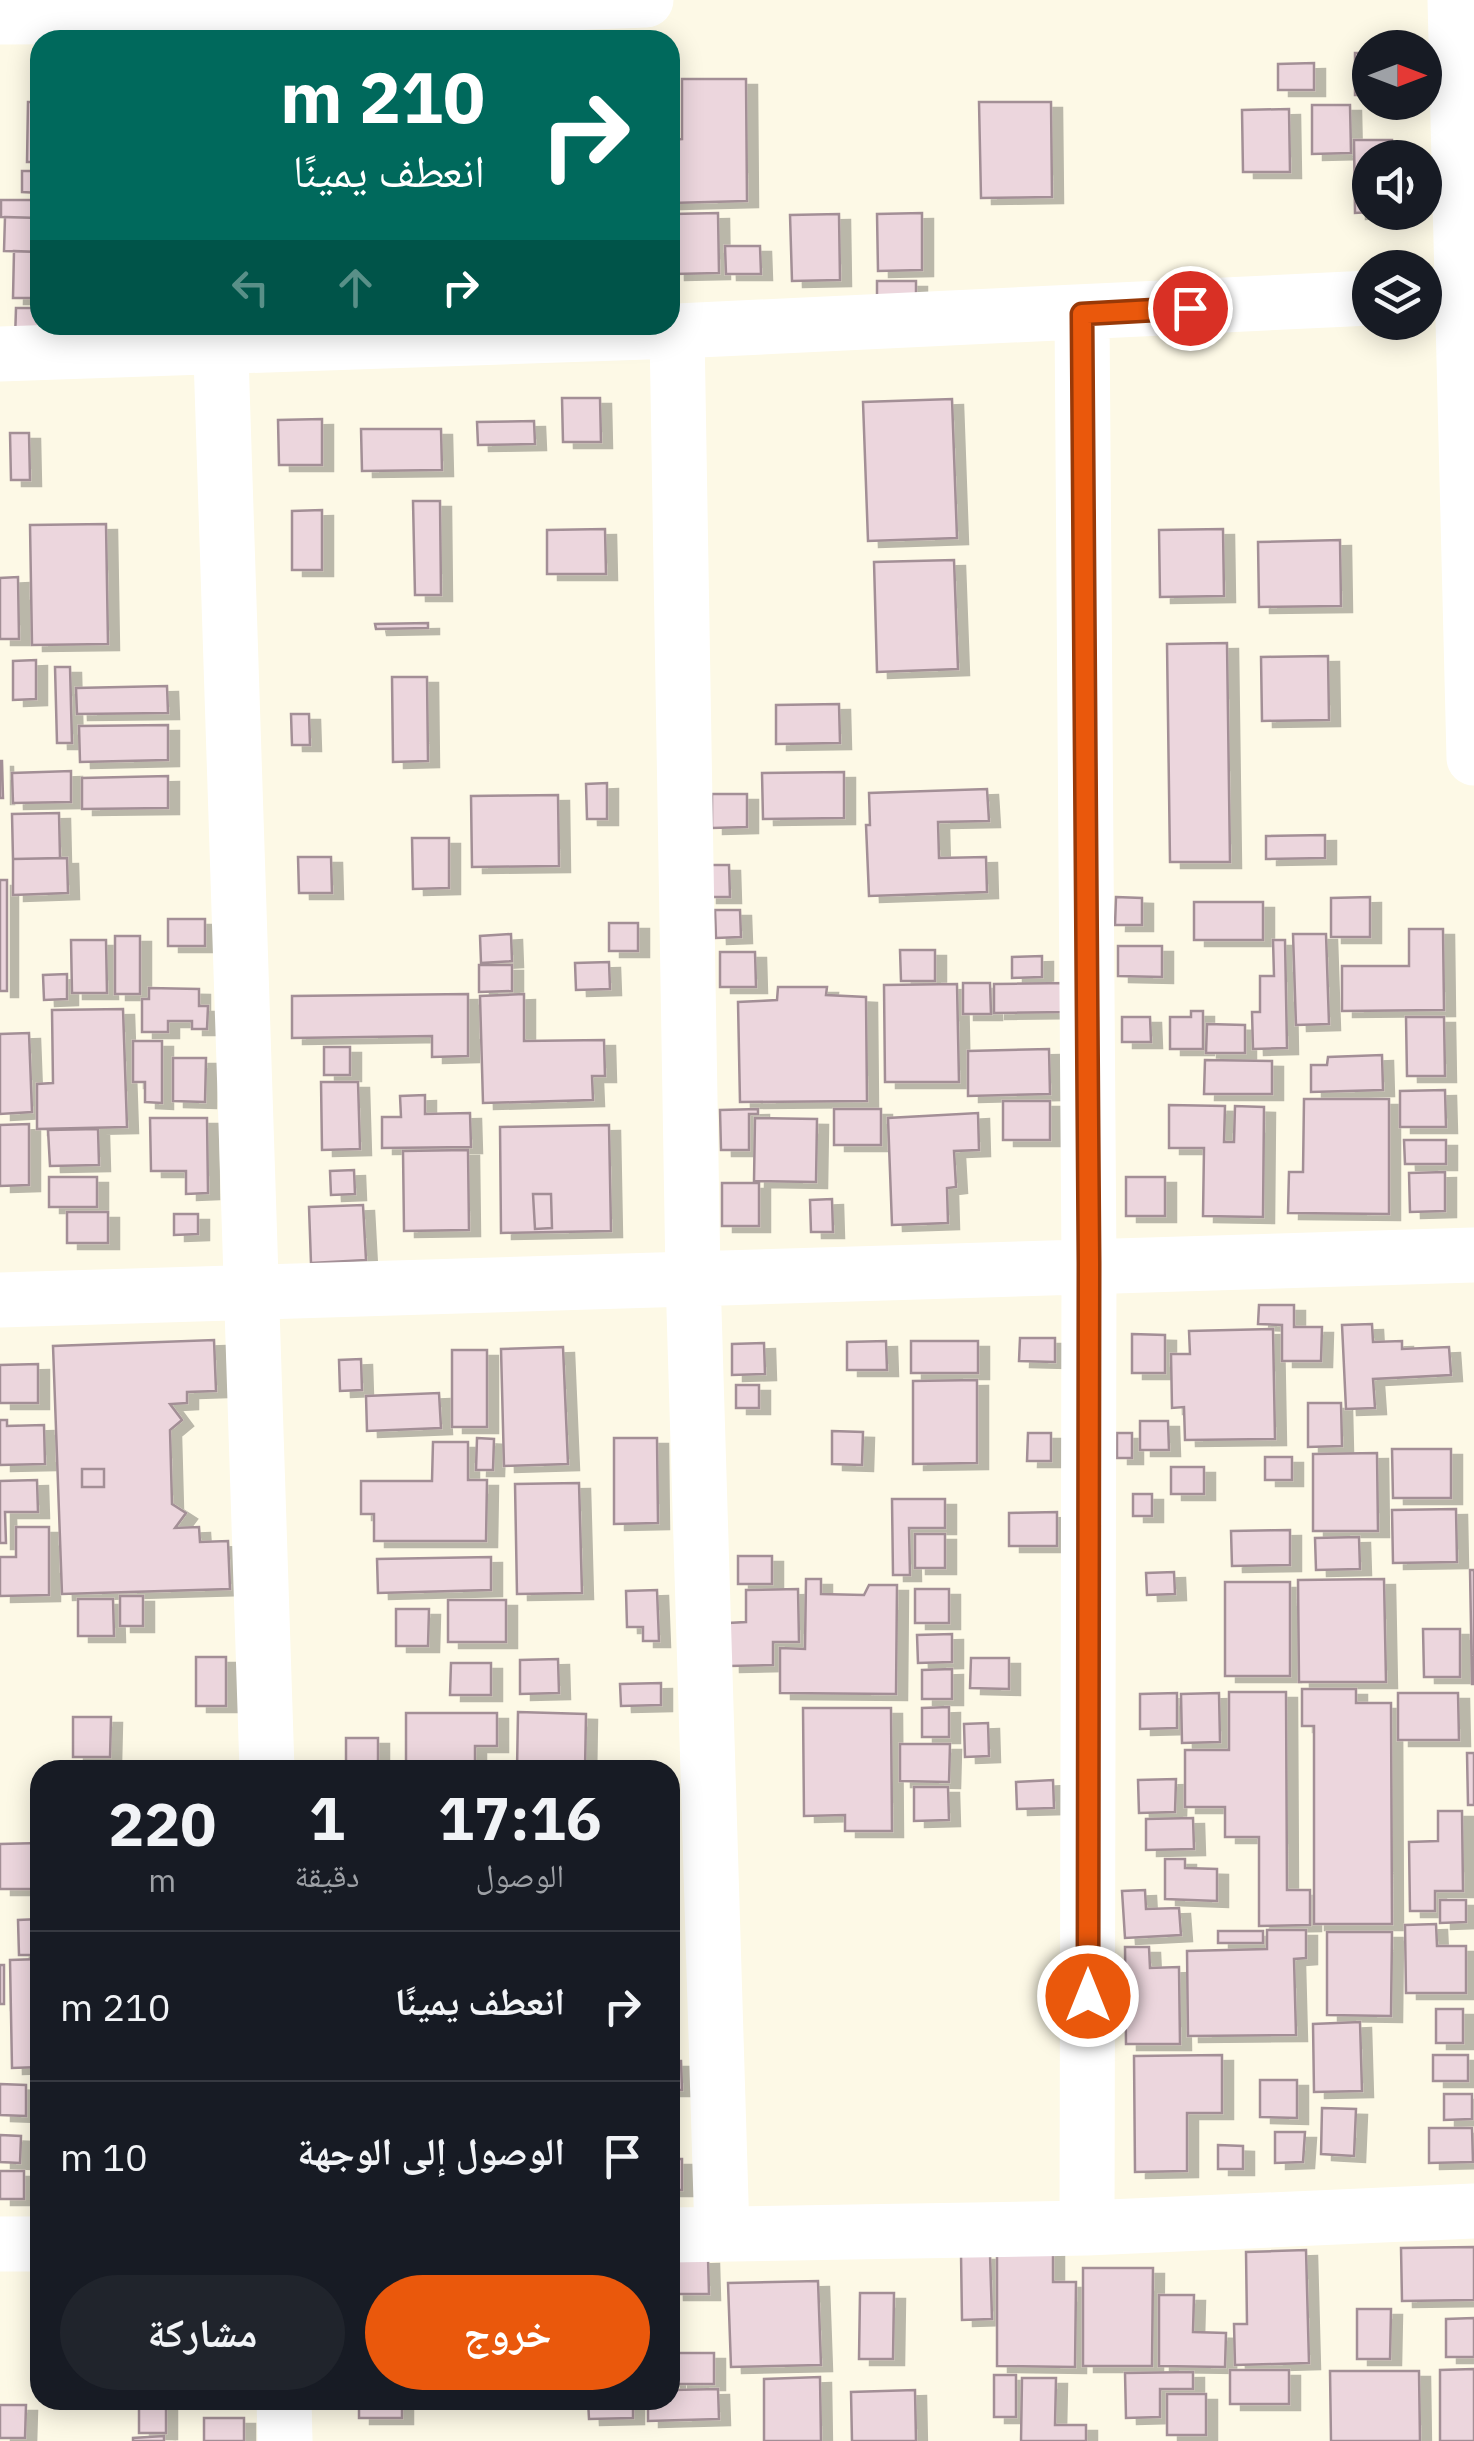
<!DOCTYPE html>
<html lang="ar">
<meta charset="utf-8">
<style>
body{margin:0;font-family:"IBM Plex Sans","Noto Naskh Arabic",sans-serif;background:#20242c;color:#f1f3f6;direction:rtl;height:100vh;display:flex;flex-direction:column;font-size:38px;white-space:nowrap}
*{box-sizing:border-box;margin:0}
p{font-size:32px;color:#9ea1a6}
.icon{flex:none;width:55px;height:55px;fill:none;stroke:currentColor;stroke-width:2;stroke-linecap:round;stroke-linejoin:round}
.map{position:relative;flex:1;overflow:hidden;direction:ltr}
.panel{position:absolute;left:30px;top:1760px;width:650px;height:650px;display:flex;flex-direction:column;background:#171b24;border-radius:30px;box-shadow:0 5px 25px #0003;direction:rtl}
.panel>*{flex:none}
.banner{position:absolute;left:30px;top:30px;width:650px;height:305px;border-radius:30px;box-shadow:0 5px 25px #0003;direction:rtl;background:#00695c;color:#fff;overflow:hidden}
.needle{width:65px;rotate:90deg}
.fabs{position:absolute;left:1352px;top:30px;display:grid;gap:20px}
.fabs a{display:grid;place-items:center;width:90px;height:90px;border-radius:50%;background:#171b24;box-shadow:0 5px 25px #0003;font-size:50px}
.pin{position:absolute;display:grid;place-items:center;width:85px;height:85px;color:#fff;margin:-42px;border:5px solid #fff;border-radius:50%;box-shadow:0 2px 10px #0007}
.me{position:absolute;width:110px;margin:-55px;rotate:0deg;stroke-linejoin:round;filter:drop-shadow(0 0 8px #0008)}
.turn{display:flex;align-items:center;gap:35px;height:210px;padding:0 30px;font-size:45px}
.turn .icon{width:130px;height:130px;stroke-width:2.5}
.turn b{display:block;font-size:70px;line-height:85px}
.lanes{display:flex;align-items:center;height:95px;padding:0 30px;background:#0003;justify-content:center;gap:50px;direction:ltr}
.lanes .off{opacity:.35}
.eta{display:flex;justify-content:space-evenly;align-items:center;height:170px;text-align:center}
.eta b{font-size:60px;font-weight:800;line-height:70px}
.primary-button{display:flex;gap:20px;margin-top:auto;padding:20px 30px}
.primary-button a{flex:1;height:115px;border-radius:60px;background:#ea580c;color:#fff;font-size:40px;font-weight:800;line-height:115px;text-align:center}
.primary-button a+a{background:#20242c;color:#f1f3f6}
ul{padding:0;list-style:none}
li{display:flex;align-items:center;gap:30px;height:150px;padding:0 30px;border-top:2px solid #363941}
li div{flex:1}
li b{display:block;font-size:38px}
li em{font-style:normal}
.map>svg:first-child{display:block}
.building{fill:#ecd6dd;stroke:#a38f96;stroke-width:2.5;filter:url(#shadow)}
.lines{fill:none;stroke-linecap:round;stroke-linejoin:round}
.minor{stroke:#fff;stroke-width:55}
.tertiary{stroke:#fff;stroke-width:55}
.route-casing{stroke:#983908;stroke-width:25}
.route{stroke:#ea580c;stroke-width:18}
</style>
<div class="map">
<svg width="1474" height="2441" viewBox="0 0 1474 2441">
<defs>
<filter id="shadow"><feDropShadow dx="11" dy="6" stdDeviation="0" flood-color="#0004"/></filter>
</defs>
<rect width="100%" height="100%" fill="#fdf9e6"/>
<path class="building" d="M1355,53h15v42h-15z
M1314,63v27h-36v-26z
M682,79h64l1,122 -77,2v-63l12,-1z
M28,102h12v60h-13z
M979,102h72l1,95 -71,1z
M1312,105h38l1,48 -39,1z
M1289,109l1,63h-47l-1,-62z
M1354,140h38v18h-22l1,54 -16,1z
M22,171h18v22l-18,-1z
M1,200h39v18l-39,-1z
M718,213l1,60 -45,1 -1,-60z
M922,213v57l-44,1 -1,-57z
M839,214l1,66 -48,1 -2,-66z
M5,217l35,1v34l-36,-1z
M725,246h35l1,28h-35z
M14,251l26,1v46h-27z
M877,281h39v29l-39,1z
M16,308h24v17h9l-34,15z
M562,398h38l1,44h-38z
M952,399l5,139 -89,3 -5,-139z
M322,419v46h-43l-1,-45z
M534,421l1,23 -57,1 -1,-23z
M361,429h80l1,41 -80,1z
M10,433h19l1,47h-19z
M413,501h27l1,94h-26z
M322,510v60h-30v-59z
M106,524l2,120 -76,1 -2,-120z
M605,529l1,45h-59v-44z
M1223,529l1,67 -64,1 -1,-67z
M1340,540l1,66 -82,1 -1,-65z
M954,560l4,109 -81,3 -3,-110z
M18,577l1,62h-19v-61z
M428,623v5l-52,1 -1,-5z
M1227,643l3,219h-60l-3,-218z
M1328,656l1,64 -67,1 -1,-64z
M36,660v39l-23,1v-39z
M55,667h15l2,76h-15z
M392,677h35l1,84 -35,1z
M167,686l1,27 -91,1 -1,-26z
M839,704l1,39 -64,1v-39z
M291,714h18l1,31h-18z
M168,725v35l-88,2 -1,-36z
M0,761h2l1,37h-3z
M71,771v31l-58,1 -1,-30z
M844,772v46l-81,1 -1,-46z
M168,776v32l-86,1v-31z
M607,783v36h-20l-1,-35z
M987,789l2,32 -51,1 1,36 47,-1 1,35 -118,4 -3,-71h4l-1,-32z
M712,794h35v33l-35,1z
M558,795l1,71 -87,1 -1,-71z
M59,813l1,45 -47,1 -1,-45z
M1325,835v23l-59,1v-23z
M412,838h37v50l-36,1z
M298,857h33l1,36h-33z
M67,858l1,35 -55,2v-36z
M706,865h23l1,32h-24z
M0,880h7v111h-7z
M1116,897l26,1v27h-27z
M1370,897v40h-39v-39z
M1194,902h69v38h-69z
M715,910h25l1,27 -25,1z
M168,919h37v27h-37z
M609,923h29v28h-29z
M1409,929h34l1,81 -102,1v-45h67z
M511,934l1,27 -31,2 -1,-27z
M1293,934h33l3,90 -33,1z
M115,936h25v58h-25z
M71,940h35l1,53h-35z
M1273,940h12l2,108 -34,1 -1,-37h8v-36h14z
M1118,946h44v31l-44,-1z
M900,950h35v31h-34z
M720,952h35l1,35h-36z
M1042,956v21l-30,1v-21z
M609,962l1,27 -34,1 -1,-27z
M479,965h33v26l-33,1z
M67,974v25l-23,1 -1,-25z
M963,983h27l1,31h-28z
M1071,983v29l-77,1v-29z
M957,984l2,98h-74l-1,-97z
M778,987h49l-1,8 40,2 1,104 -127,1 -2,-100 39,-2z
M149,988l50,1v17h9l-1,23h-15v-8h-24v11h-26v-33h7z
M468,994v62l-36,1v-21l-140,2v-42z
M524,994v47l80,-1 1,36h-13l1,24 -110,3 -3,-107z
M123,1009l4,118 -90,2v-45l16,-1 -1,-73z
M1191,1011h12v38h-33v-32h21z
M1122,1017h28l1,25h-29z
M1406,1017h38l1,59h-38z
M1207,1024l38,1v28h-39z
M29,1033l3,79 -32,2v-80z
M133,1041h29v62l-17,-1v-20h-12z
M324,1047h26v28h-26z
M1049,1049l1,45 -82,2v-45z
M1382,1055l1,35 -72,2v-27h16l1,-8z
M173,1058h33l-1,44 -32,-1z
M1205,1060l67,1v33h-68z
M321,1082h37l2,67 -38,1z
M1445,1090l1,37h-46v-36z
M425,1095v19l45,-1 1,34 -89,1v-31h19l-1,-21z
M1304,1099h85v115l-101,-1 1,-41h14z
M1003,1101h47v39h-47z
M1169,1105l56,1 -1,36h10l1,-36 29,1 -1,110 -60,-1 1,-68h-35z
M758,1109v5h-9v36h-28l-1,-40z
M834,1109h47v36h-47z
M978,1113l1,37 -25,1 2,36 -9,1 1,35 -56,2 -4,-107z
M150,1118h57l1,75 -22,1v-23h-35z
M755,1118l62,1 -1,63 -62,-1z
M29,1124v61l-29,1v-61z
M609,1125l2,106 -110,2 -1,-106z
M98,1129l1,36 -49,1 -2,-36z
M1404,1140h42v24h-41z
M468,1150l1,80 -65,1 -1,-80z
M354,1170l1,24 -24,1 -1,-24z
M1445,1172v39l-35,1 -1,-39z
M49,1177h48v30h-48z
M1126,1177h39v39h-39z
M722,1183h37v43h-37z
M533,1194h18l1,34 -17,1z
M832,1199l1,33h-22l-1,-32z
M363,1205l3,55 -55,3 -2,-56z
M67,1212h41v31h-41z
M174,1214h24v20l-24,1z
M1259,1305h35v22h28l-1,34h-39v-36l-24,-1z
M1372,1324l1,18 29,-1v8l47,-2 2,28 -78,4 2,29 -29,1 -4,-84z
M1273,1329l2,110 -90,1 -1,-33 -12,1 -1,-54h19l-1,-23z
M1132,1334l33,1v38h-33z
M1020,1338h35v24l-36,-1z
M214,1340l2,51 -29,1v11l-17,1 12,16 -12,10 2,74 14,9 -11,15 24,-1 1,15 28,-1 2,48 -168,5 -9,-248z
M886,1341l1,29h-40v-28z
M911,1341h67v32h-67z
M764,1343l1,31 -33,1v-31z
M563,1347l5,117 -64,2 -3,-117z
M452,1350h35v77h-35z
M361,1359l1,31 -22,1 -1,-31z
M38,1364v39h-38v-38z
M977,1380v83l-64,1v-83z
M736,1385h23v23h-23z
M439,1393l2,35 -74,3 -1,-35z
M1308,1403h33l1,43 -34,1z
M0,1420h7v6l37,-1 1,39 -45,1z
M1140,1421h28l1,29h-29z
M832,1431l31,1 -1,33 -30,-1z
M1028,1433h23v28h-24z
M1117,1433h15v25h-15z
M477,1438l17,1 -1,31h-17z
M614,1438h43l1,85 -44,1z
M433,1442h35v38h19l-1,61h-112v-27h-13v-33h71z
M1392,1449h59v49h-58z
M1377,1453l1,78h-65v-77z
M1265,1457h27v23h-27z
M1171,1467h33v27h-33z
M82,1469h22v18h-22z
M37,1480l1,32h-33l1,31h-6v-62z
M579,1483l3,110 -65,1 -2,-110z
M1133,1494h19v22h-19z
M892,1499h53v29h-36l1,47h-17z
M1456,1509l1,53 -64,1 -1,-53z
M1057,1512v34h-48v-33z
M16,1527h33v68l-49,1v-39h16z
M1290,1530v35l-58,1 -1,-35z
M915,1534h30v34h-30z
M1359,1537l1,32 -44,1 -1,-32z
M738,1556h34v28h-34z
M491,1557v33l-113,3 -1,-34z
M1470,1570h4v114h-2z
M1174,1572l1,22 -28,1 -1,-22z
M806,1579h15v15l43,1 5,-10h28l-1,109 -116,-1v-45l25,1z
M1384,1579l2,103h-87l-1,-102z
M1225,1582h65v94h-65z
M798,1589l1,53h-26v23l-44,1 -1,-43 18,-1v-32z
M915,1589h34v34h-34z
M657,1590l2,51h-16v-14h-16l-1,-36z
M120,1596h23v30h-23z
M78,1599h35l1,37h-36z
M448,1600h58v42h-58z
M396,1609h33l-1,37h-32z
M1423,1629h37v48h-36z
M952,1634v28l-34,1 -1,-28z
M196,1657h30v49h-30z
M971,1658h38v31l-39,-1z
M558,1659l1,34 -39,1v-34z
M451,1663h40v32h-41z
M952,1669v30h-30v-29z
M661,1683v22l-40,1 -1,-22z
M1302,1689h54v14h35l1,221h-78v-198h-12z
M1229,1692h57l1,198h23v35l-51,1v-89h-34v-30h-40v-57h44z
M1177,1693v35l-37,1v-35z
M1219,1693l1,49 -38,1 -1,-49z
M1398,1693h60l1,47h-61z
M949,1707v30h-27v-29z
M803,1708h88l1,123h-47v-16l-41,1z
M518,1712l68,2 -1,56h-68z
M406,1713h91v33h-22v24h-69z
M73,1717h38l-1,40h-37z
M988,1723l1,33 -24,1 -1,-33z
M346,1738h32v32h-32z
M900,1744h50l-1,38 -49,-1z
M1467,1753h7v52h-6z
M76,1765h32v5h-32z
M1176,1779l-1,33 -36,1 -1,-33z
M1053,1780l1,28 -37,1 -1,-27z
M914,1787h34l1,33 -35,1z
M1438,1811h24l1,80h-28v20h-25l-1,-69 29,-1z
M1193,1818l1,31 -48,1v-31z
M40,1843v46h-40v-45z
M1165,1859h20v9l32,1v32l-52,-2z
M1145,1890l1,19 33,-1 2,27 -56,3 -3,-47z
M1440,1900h26v22l-26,1z
M40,1919v36h-21l-1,-35z
M1436,1924l1,22h29v47h-60l-1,-68z
M1267,1930h39v28l-12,1 2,76 -108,1 -1,-85 80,-2z
M1218,1931h45v12h-45z
M1327,1932h65l-1,84 -64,-1z
M1125,1947h24l1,21 29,-1 1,77h-54z
M40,1959v108l-28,1 -2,-108z
M0,1965h4v39h-4z
M1436,2009h27v34h-27z
M1360,2022l2,69 -48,1 -1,-68z
M1222,2055v58h-35v58l-52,1 -1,-116z
M1433,2055h35v26h-35z
M670,2061h11l1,29h-12z
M1260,2080h37v38l-37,-1z
M0,2084l26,1v31l-26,-1z
M1444,2094h28v25l-28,1z
M1322,2108l34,1 -2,47 -33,-2z
M1429,2128h43l1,34 -44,1z
M1275,2132h30l-2,30 -28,1z
M0,2135l21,1 -1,27 -20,-1z
M1218,2145l25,1v23h-25z
M670,2159h12v31h-12z
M0,2171h24v28h-24z
M997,2246h56v36h23l-1,85 -78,-1z
M1474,2247v53l-72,1 -1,-53z
M1306,2250l3,113 -74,2 -1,-41h13l-1,-72z
M961,2254h29l2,65 -30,1z
M708,2258l1,36h-36l-1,-35z
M1083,2268h70l-1,98h-69z
M818,2281l3,84 -90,2 -3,-84z
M860,2293h34l-1,66h-34z
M1159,2295h35l-1,37 33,1 -1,34 -66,-1z
M1357,2309h34l-1,50h-33z
M1474,2318v39h-28v-38z
M33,2321h7v64h-6z
M670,2348h3l1,42 44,-1 1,30 -71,2v-21h22z
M677,2353h37v31h-37z
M1474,2369v72h-34v-71z
M1230,2370h59v34h-59z
M1330,2371h89l1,70h-89z
M1193,2372v17h-33v28l-34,1 -1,-45z
M994,2375h22v42h-22z
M820,2377l1,64h-57v-62z
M1022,2378h34l-1,47h31v16h-65z
M915,2390l1,51h-64l-1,-49z
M1167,2394h39v41h-39z
M139,2400h27v33h-27z
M359,2400h43v18h-43z
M588,2400h45v18l-44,1z
M0,2405h26l-1,33h-25z
M204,2418h40v23h-40z
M164,2436v5h-31v-3z"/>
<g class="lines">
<path class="minor" d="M1455,0l19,758
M1082,314l7,950 -2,964
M220,325l47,1445
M677,331l16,946 29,957
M0,354l677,-23 693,-33
M0,1300l1474,-45
M670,2235l417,-7 387,-17
M0,2244h40
M284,2400l1,41"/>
<path class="tertiary" d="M0,17l217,-1 429,-16"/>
</g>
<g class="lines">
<g class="route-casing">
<path id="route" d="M1088,1996l1,-732 -7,-950 108,-6"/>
</g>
<use href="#route" class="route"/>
</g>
</svg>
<div class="fabs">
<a><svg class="needle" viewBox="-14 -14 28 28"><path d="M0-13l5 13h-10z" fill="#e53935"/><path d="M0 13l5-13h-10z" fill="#9ea1a6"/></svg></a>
<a><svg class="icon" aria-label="sound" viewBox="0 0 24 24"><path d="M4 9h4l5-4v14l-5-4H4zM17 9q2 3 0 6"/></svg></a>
<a><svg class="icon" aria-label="layers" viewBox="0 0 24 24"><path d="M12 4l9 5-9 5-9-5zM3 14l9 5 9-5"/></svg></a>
</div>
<div class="pin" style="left:1190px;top:308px;background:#d93025"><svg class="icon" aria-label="arrive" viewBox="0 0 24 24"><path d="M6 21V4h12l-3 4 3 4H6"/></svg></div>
<svg class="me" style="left:1088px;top:1996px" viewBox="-20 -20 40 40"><circle r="17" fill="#ea580c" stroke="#fff" stroke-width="3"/><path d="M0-11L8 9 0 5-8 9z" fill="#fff"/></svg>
<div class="banner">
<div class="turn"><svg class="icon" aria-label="right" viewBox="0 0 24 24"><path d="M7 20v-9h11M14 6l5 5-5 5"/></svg><div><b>210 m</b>انعطف يمينًا</div></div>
<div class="lanes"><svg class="icon off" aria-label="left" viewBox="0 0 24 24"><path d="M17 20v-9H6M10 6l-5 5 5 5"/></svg><svg class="icon off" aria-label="ahead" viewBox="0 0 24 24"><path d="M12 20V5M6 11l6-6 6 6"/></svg><svg class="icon" aria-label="right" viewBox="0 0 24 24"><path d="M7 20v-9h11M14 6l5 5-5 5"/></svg></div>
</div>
<section class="panel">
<div class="eta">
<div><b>17:16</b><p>الوصول</p></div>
<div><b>1</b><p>دقيقة</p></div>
<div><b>220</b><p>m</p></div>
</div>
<ul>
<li><svg class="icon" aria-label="right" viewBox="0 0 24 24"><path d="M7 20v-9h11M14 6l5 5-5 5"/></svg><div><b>انعطف يمينًا</b></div><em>210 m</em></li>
<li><svg class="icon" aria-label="arrive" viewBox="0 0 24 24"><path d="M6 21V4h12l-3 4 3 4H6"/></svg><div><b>الوصول إلى الوجهة</b></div><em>10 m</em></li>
</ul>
<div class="primary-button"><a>خروج</a><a>مشاركة</a></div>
</section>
</div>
